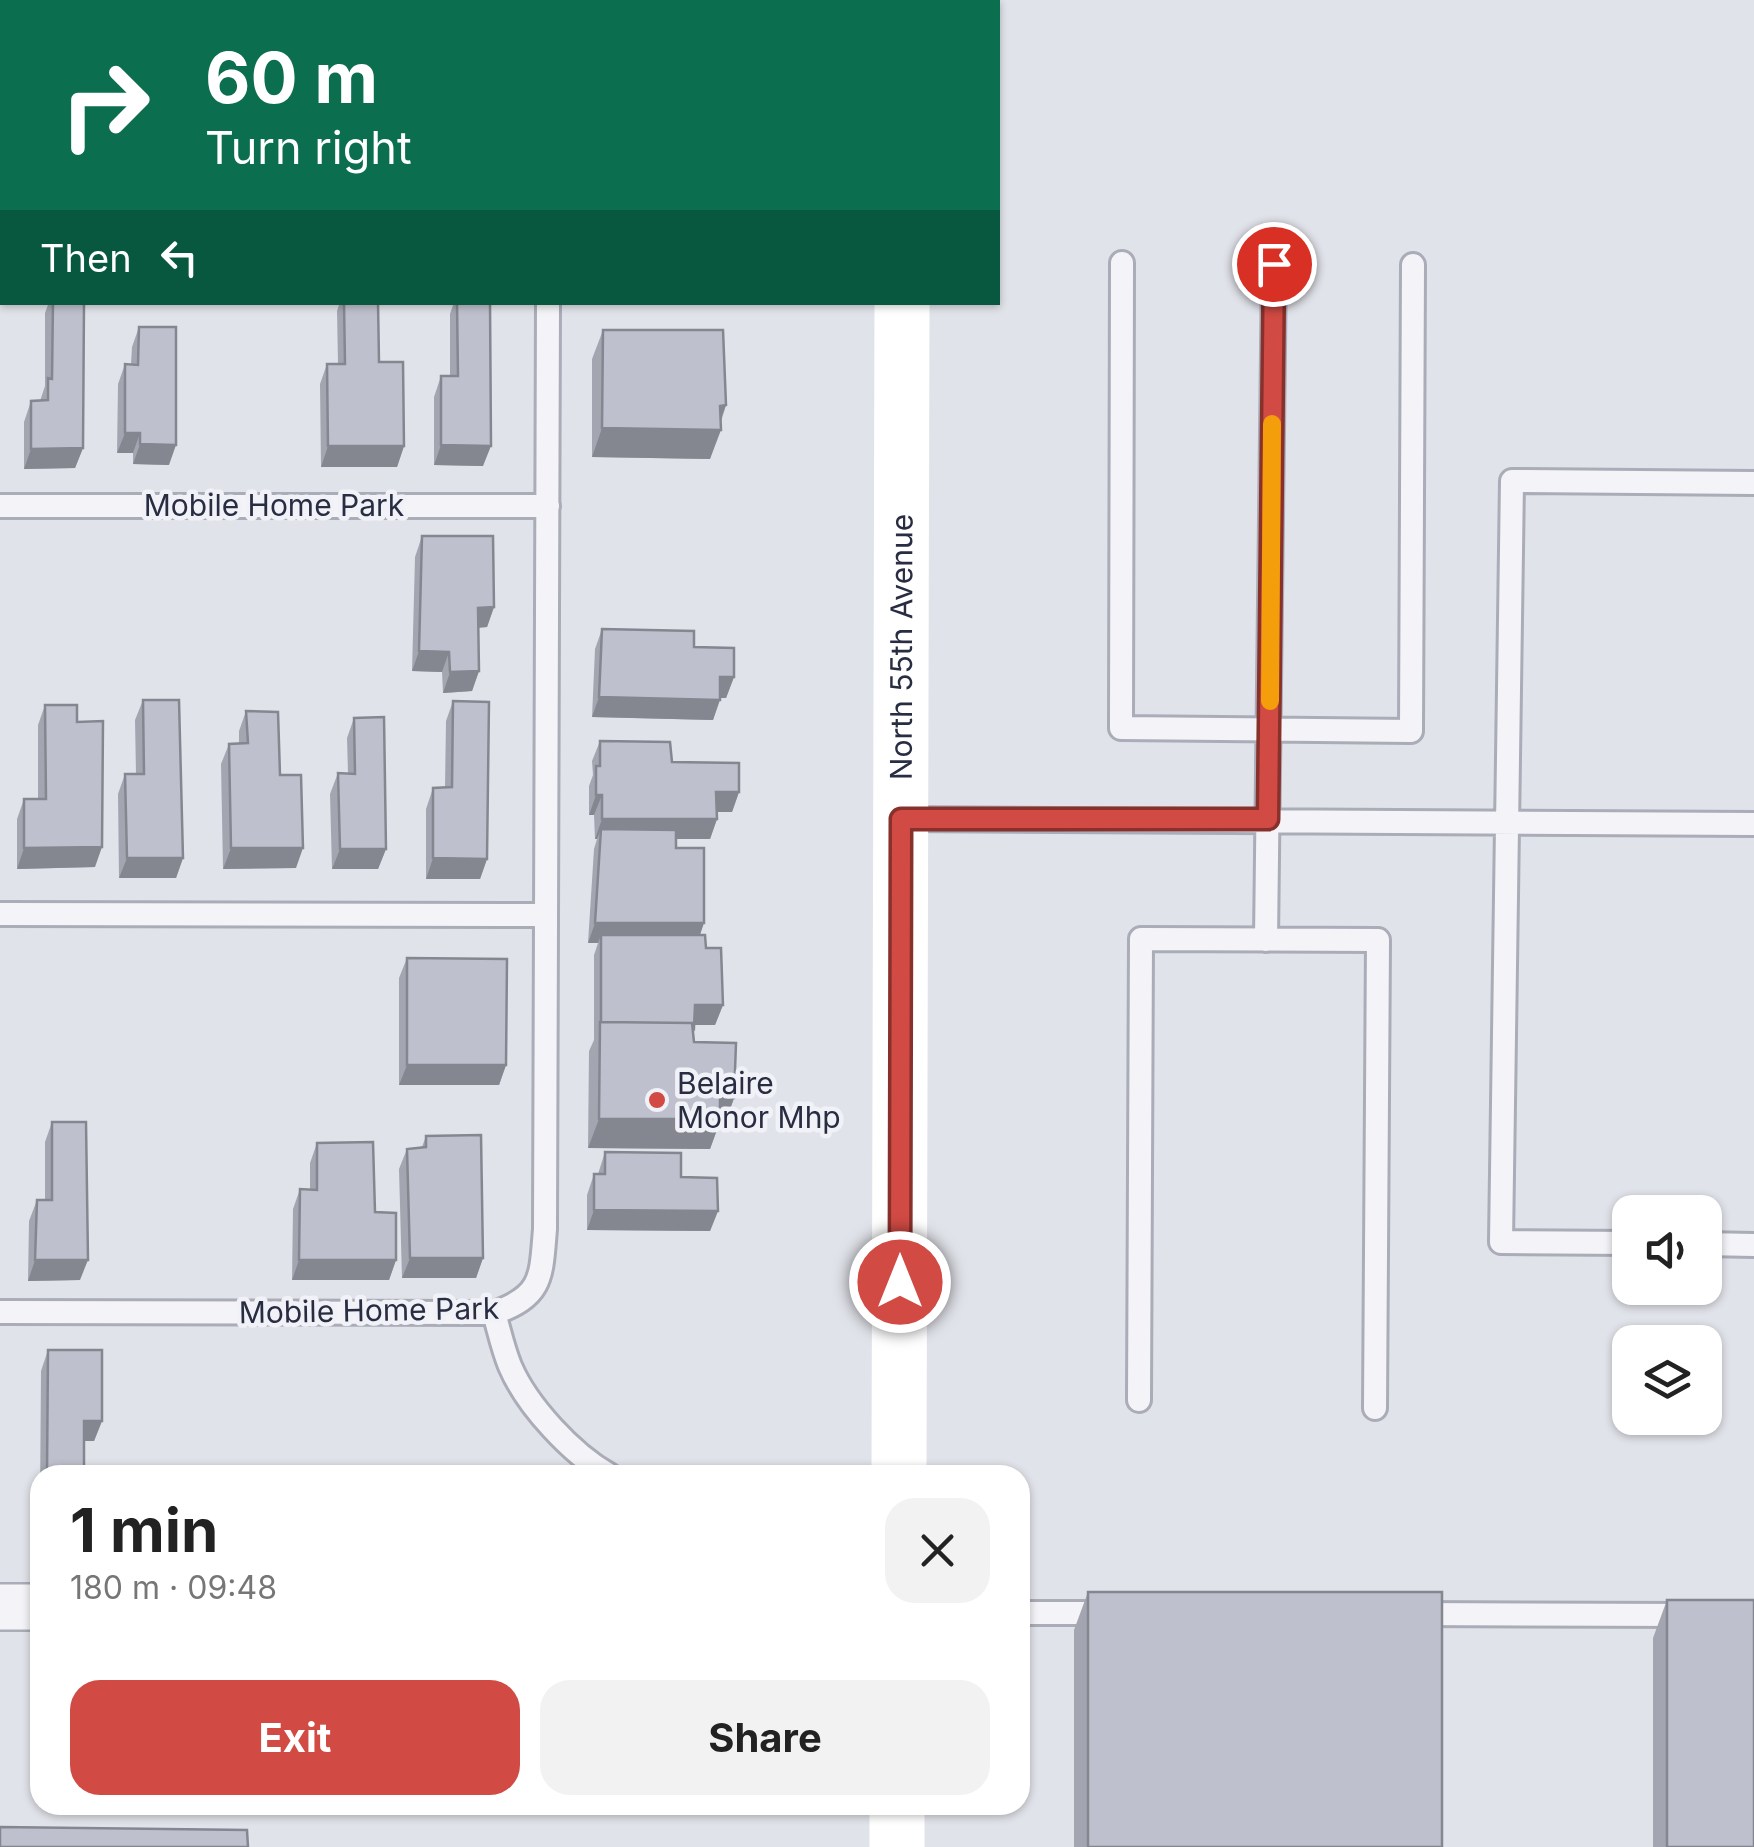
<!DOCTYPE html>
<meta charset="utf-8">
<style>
body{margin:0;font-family:Inter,sans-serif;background:#f2f2f2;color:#222;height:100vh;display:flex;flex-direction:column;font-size:38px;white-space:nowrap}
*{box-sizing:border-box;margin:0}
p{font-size:32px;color:#767676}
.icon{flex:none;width:55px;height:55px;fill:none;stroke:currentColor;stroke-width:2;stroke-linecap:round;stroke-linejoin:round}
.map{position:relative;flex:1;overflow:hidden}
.side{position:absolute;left:30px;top:1465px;width:1000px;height:350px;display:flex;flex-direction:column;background:#fff;border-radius:30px;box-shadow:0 2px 8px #0004}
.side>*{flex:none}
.top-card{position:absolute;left:0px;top:0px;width:1000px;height:305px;box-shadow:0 2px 8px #0004;background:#0b6e4f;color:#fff;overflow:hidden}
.controls{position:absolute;left:1612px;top:1195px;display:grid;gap:20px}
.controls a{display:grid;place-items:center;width:110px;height:110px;border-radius:20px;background:#fff;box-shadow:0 2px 8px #0004;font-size:50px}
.pin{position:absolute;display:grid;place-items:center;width:85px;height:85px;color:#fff;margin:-42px;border:5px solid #fff;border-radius:50%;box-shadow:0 2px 10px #0007}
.me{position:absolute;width:110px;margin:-55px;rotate:0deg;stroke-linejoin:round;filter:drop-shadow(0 0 8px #0008)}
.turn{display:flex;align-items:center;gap:35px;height:210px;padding:0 40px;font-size:45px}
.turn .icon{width:130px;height:130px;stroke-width:2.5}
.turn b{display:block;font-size:70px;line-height:85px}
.then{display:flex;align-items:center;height:95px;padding:0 40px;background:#0003;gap:20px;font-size:38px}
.round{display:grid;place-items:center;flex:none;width:105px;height:105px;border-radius:30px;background:#f2f2f2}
.summary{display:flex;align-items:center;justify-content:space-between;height:170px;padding:0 40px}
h1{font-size:60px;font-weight:700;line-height:75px}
.button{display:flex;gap:20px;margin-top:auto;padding:20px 40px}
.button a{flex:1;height:115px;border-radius:30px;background:#d14b44;color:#fff;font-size:40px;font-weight:700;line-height:115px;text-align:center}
.button a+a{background:#f2f2f2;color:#222}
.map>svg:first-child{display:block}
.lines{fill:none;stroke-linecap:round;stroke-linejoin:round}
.lane-casing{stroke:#aaacb8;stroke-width:28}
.street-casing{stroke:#aaacb8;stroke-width:50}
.lane{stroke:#f4f4f8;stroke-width:22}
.street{stroke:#f4f4f8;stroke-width:45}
.secondary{stroke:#fff;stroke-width:55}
.wall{fill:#a3a6b0}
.shaded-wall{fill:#858790}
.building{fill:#bec1cd;stroke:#858790;stroke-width:2.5}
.route-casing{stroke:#88312c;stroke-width:25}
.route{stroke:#d14b44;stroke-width:18}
.slow{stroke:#f59e0b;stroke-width:18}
.poi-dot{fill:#d14b44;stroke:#f1f2f7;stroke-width:4}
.labels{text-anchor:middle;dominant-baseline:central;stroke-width:9;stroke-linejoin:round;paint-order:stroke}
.street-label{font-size:30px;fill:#292d42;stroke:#f1f2f7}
.poi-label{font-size:30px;fill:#292d42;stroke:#f1f2f7;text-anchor:start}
</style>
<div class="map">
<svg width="1754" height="1847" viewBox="0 0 1754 1847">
<rect width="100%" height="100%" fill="#e1e3ea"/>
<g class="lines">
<g class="lane-casing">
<path id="lane" d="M132,2v-2
M549,2v-2
M0,67h2
M1122,263l-1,465 290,3 2,-466
M0,506h548
M901,819l853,5
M0,914l546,1
M1266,940l8,-676
M1630,1243l-129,-1 11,-761 242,2
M1705,1244l49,1
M0,1312l494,1c49,-17 47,-36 51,-84l3,-927
M494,1313c5,17 9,36 16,53 17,40 62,88 99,109
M1139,1400l2,-461 237,1 -3,468
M1020,1613h91
M1413,1614l278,1"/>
</g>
<g class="street-casing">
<path id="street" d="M0,1607h40"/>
</g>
<use href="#lane" class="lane"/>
<use href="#street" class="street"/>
<g class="secondary">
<path d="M903,2v-2"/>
<path id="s1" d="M899,1475l3,-1173"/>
<path d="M897,1847v-42"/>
</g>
</g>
<path class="wall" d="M49,302h4l30,146 -8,20 -51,1v-47l7,-21h9l5,-15v-73z
M340,302h38l1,60 25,84 -7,21h-76l-1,-83 7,-20h11l-1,-53z
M454,302h36l-7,164 -49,-1v-68l7,-21h9v-62z
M139,327l30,138 -36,-1v-11h-16l1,-69 7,-20h6l1,-17z
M603,330l123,75 -16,54 -118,-2v-98z
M422,536l72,71 -7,20 -9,1 1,43 -7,20 -29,2 -1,-21 -30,-1 3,-114z
M602,629l92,18 40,30 -8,21h-6l-7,22 -121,-3 3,-68z
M143,700l40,158 -7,20h-57l-1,-84 7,-20h11l-1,-54z
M453,701l34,158 -7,20h-54v-70l7,-21 12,-1 1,-66z
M45,705l32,17 18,145 -78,2v-50l7,-20h14v-74z
M246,711l34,64 16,93 -73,1 -2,-105 8,-20h10v-13z
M354,718l32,131 -8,20h-46l-2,-75 8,-21 10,1 -1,-36z
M600,741l72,21 67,30 -7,20h-15v7l-7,20h-34v9l24,87 6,13 17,57 -8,20h-21v17l40,56 -10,29h-6l-8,22 -122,-1 1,-97 5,-11v-85l4,-12h-10l6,-94 3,-10h-2l-1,-24h-5v-29l4,-11 -1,-14z
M407,958l99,107 -7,20h-100v-107z
M52,1122l28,158 -52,1 1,-60 8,-21h8v-58z
M426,1136l57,122 -7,20h-74l-3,-109 8,-20 15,-2z
M317,1143l58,69 21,48 -7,20h-97l1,-71 7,-20h10v-26z
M605,1152l76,25 37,34 -8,20 -123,-1v-35l7,-21h4z
M48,1350l54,71 -8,20h-10v34h-44v27l1,-131z
M1088,1592l354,255h-368v-217z
M1667,1600l87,247h-101v-209z"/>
<path class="shaded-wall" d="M600,0h89l-1,2h-89z
M594,302h132v2h-133z
M726,405l-9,25h4l-11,29 -118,-2 10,-29z
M125,433h15l-7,20h-16z
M140,444l36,1 -7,20 -36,-1z
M441,445l50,1 -8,20 -49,-1z
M328,446h76l-7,21h-76z
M83,448l-8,20 -51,1 7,-20z
M494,607l-7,20 -16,1 7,-20z
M419,651l30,1 -7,20 -30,-1z
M479,671l-7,20 -29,2 7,-21z
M720,677h14l-8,21h-13z
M599,697l121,3 -7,20 -121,-3z
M716,792h23l-7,20h-23z
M596,795h6l-8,20h-5z
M602,819h115l-7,20h-110l1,-10 -4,10h-2z
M102,847l-7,20 -78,2 7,-21z
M231,848h72l-7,20 -73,1z
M340,849h46l-8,20h-46z
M127,858h56l-7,20h-57z
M433,858l54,1 -7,20h-54z
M595,923h109l-7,21 -96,-9 -3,8h-10z
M695,1005h28l-8,20h-27z
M407,1065h99l-7,20h-100z
M720,1098h14l-10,29h-6l-8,22 -122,-1 11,-29z
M594,1210l124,1 -8,20 -123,-1z
M410,1258h73l-7,20h-74z
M35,1260h53l-8,20 -52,1z
M299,1260h97l-7,20h-97z
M84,1421h18l-8,20h-17z"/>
<path class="building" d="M183,0h142v2h-142z
M0,119h2v104h-2z
M53,302h31l-1,146 -52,1v-48l17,-1v-22l4,1z
M344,302h34l1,60h24l1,84h-76l-1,-82h18z
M457,302h33l1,144 -50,-1v-69h17z
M139,327h37v118l-36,-1v-11h-15v-69l13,1z
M603,330h120l3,75 -6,1 1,24 -119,-2z
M422,536h71l1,71 -16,1 1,63 -29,1 -1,-20 -30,-1z
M602,629l92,2v16l40,1v29h-14v23l-121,-3z
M143,700h36l4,158h-56l-2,-84h19z
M453,701l36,1 -2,157 -54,-1v-70l19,-1z
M45,705h32v17l26,-1 -1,126 -78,1v-49h22z
M246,711l32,1 2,63h21l2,73h-72l-2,-104 19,-1z
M384,717l2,132h-46l-2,-76 17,1 -1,-56z
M600,741l70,1 2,20 67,1v29h-23l1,27h-115v-24h-6v-29h4z
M601,829l75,1v18h28v75h-109z
M601,935h104l1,13h15l2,57h-28l-1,22 -2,-4 -91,-1z
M407,958l100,1 -1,106h-99z
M600,1022l92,1 2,19 42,1 -2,55h-14v21h-121z
M52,1122h34l2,138h-53l2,-60h15z
M481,1135l2,123h-73l-3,-109 19,-2v-11z
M373,1142l2,70 21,1v47h-97l1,-71 17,1v-47z
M605,1152l76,1v24l36,1 1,33 -124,-1v-36h11z
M48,1350h54v71h-18v54h-37z
M1088,1592h354v255h-354z
M1667,1600h87v247h-87z
M0,1827l247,3 1,17h-248z"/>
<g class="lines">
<g class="route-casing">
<path id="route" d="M900,1282l1,-463h367l6,-555"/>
</g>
<use href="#route" class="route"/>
<path class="slow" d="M1270,701l2,-277"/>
</g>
<circle class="poi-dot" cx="657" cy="1100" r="10"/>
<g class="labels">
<g class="street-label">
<text x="274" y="505">Mobile Home Park</text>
<text stroke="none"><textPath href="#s1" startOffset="828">North 55th Avenue</textPath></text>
<text transform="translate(369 1310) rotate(-1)">Mobile Home Park</text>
</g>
<g class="poi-label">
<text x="677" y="1083">Belaire<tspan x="677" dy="34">Monor Mhp</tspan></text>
</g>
</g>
</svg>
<div class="controls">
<a><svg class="icon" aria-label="sound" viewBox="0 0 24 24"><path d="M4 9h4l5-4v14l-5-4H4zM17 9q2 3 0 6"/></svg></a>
<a><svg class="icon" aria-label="layers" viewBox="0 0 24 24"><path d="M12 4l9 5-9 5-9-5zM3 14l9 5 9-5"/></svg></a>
</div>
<div class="pin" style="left:1274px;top:264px;background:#d93025"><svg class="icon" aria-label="arrive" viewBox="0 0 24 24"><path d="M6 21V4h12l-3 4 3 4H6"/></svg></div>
<svg class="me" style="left:900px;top:1282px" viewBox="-20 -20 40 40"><circle r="17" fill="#d14b44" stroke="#fff" stroke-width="3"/><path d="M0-11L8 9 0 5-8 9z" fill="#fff"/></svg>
<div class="top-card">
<div class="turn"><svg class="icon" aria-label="right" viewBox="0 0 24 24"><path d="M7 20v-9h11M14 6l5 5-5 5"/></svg><div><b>60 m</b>Turn right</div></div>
<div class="then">Then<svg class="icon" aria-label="left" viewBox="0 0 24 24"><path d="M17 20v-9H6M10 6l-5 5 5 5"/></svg></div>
</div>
<section class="side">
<div class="summary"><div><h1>1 min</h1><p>180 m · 09:48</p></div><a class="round"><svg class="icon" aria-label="close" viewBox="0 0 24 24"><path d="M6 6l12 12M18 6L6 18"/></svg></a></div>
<div class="button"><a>Exit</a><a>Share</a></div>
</section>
</div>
